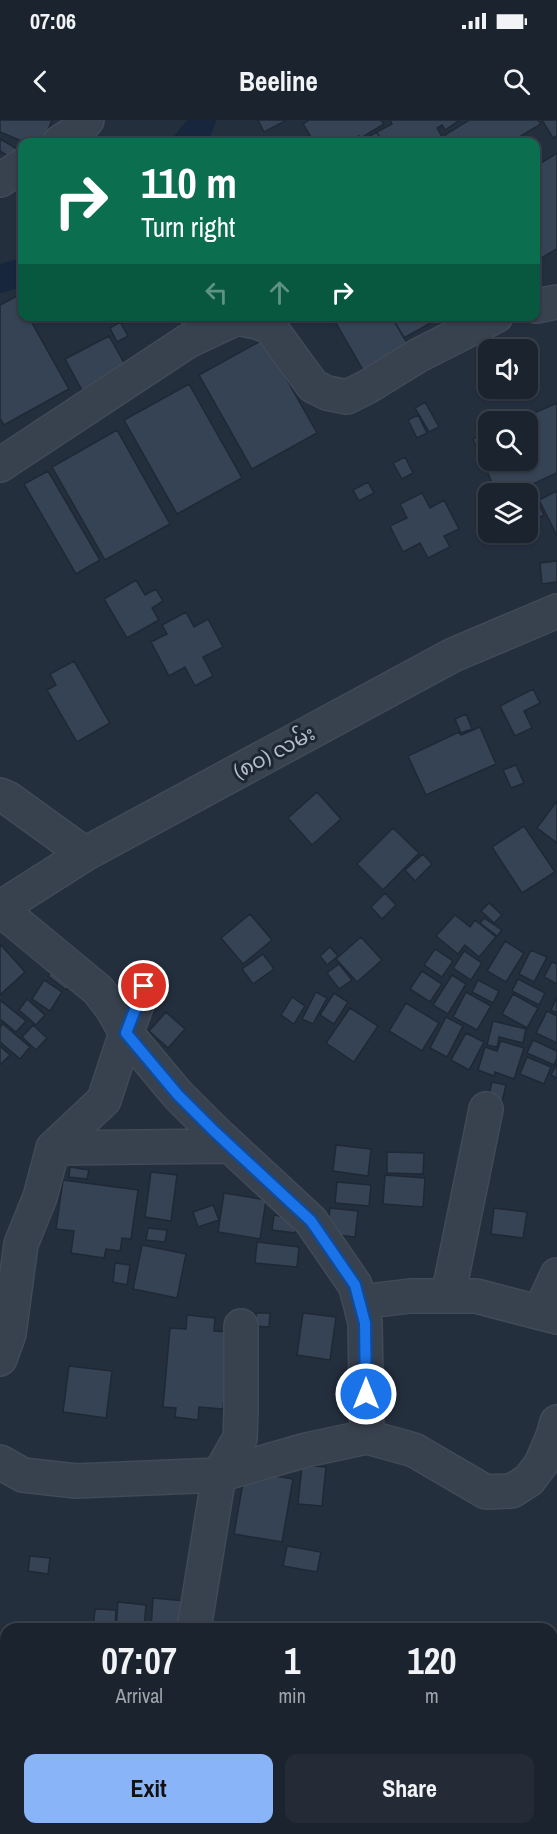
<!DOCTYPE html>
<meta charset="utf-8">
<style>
body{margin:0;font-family:"Archivo Narrow","Noto Sans Myanmar",sans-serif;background:#242b36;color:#f1f3f6;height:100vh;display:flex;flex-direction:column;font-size:22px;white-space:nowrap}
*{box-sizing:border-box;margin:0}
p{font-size:20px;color:#a0a4aa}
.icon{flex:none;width:33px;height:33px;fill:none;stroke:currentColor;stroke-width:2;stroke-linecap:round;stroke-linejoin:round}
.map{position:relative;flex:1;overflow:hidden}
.drawer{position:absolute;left:0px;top:1503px;width:558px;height:212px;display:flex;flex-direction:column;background:#1b232e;border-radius:18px 18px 0 0;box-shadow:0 2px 4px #0004,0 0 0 2px #39404a}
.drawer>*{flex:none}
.banner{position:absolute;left:18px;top:18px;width:522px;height:183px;border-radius:12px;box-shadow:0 2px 4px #0004,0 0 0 2px #39404a;background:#0b6e4f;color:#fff;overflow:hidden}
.tools{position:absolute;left:478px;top:219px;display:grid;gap:12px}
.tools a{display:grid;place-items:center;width:60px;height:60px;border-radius:12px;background:#1b232e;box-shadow:0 2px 4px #0004,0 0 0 2px #39404a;font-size:30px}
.pin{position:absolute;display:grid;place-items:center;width:51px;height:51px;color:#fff;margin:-26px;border:3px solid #fff;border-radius:50%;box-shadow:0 2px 6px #0007}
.me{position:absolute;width:66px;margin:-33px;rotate:0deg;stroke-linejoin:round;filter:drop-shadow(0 0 4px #0008)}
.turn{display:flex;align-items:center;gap:21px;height:126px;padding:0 24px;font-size:27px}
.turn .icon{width:78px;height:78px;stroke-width:2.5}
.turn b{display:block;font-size:42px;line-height:51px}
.lanes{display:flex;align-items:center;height:57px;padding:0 24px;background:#0003;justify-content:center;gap:30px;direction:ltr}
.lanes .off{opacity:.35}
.eta{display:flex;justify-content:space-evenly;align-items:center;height:102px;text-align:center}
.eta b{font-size:36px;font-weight:700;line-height:42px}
.button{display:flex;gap:12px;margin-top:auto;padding:12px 24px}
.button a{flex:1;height:69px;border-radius:12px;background:#8ab4f8;color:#111;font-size:24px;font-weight:700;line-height:69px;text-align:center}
.button a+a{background:#242b36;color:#f1f3f6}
.status{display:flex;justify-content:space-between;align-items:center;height:42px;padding:0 30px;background:#1b232e;direction:ltr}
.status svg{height:16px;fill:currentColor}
header{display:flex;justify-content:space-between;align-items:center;height:78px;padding:0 24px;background:#1b232e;font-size:27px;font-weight:700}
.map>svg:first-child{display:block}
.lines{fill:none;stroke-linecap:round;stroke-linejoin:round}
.canal{stroke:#17263c;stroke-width:28}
.building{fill:#364354;stroke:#1f2835;stroke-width:1.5}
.minor-casing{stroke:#414a57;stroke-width:36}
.minor{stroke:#38414e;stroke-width:33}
.route-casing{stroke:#114b97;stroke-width:15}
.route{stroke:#1a73e8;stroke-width:10}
.labels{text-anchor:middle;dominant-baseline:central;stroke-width:6;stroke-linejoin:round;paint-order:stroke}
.street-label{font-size:21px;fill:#b4bcc9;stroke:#1d2633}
</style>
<div class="status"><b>07:06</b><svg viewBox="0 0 49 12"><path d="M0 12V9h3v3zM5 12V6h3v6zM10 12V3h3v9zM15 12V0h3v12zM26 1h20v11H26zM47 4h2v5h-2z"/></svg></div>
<header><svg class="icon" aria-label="back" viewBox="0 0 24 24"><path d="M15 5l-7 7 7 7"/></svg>Beeline<svg class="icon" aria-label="search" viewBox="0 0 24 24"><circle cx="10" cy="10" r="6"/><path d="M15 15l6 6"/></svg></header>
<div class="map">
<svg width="557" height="1714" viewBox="0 0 557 1714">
<rect width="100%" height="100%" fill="#242f3e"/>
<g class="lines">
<path class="canal" d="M187,22l11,-13 4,-9
M0,159l22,-7"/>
</g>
<path class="building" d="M0,0h52l-9,22h-19l-24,-10z
M258,0h29l-23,12z
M309,0h72l3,4 -23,14 -2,-2 -12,6h-33l-11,-18z
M390,0h70l-15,10 -3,-5 -5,3 8,14h-63l-5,-10 15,-8z
M469,0h69l3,4 -30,18h-61l-5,-7z
M542,0h15v16l-4,2z
M377,12l5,10h-23z
M0,19l19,11 -6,9 -13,-8z
M557,33v96l-21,12v-95z
M17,176l5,10v10h6l41,73 -65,36 -4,-7v-113z
M176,196h18l4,9 -14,7z
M332,196h59l17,28 -45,26z
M391,196h52l-39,22z
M120,202l8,14 -11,6 -7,-14z
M109,216l18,32 -44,24 -18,-33z
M264,219l53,94 -65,36 -53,-94z
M189,264l53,94 -65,36 -53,-94z
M425,282l14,25 -10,5 -14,-24z
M557,283v70l-46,21h-14l-24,-55 16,-7v28h39v-38h-14z
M418,295l9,18 -10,5 -9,-18z
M117,310l53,94 -65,36 -53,-93z
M405,337l8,16 -11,6 -9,-16z
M48,351l52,89 -24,14 -52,-90z
M368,362l6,11 -15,8 -6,-11z
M557,371v45l-18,-36z
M422,373l8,15 14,-8 15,29 -15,7 6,11 -22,11 -8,-15 -17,9 -13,-26 17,-8 -7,-14z
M536,379l8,16 -16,8v-20z
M557,441v21l-15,2 -2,-21z
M136,460l9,15 11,-6 7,12 -11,7 7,12 -32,18 -23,-39z
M186,492l8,15 14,-8 15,28 -20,10 10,19 -18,10 -10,-19 -16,9 -18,-34 16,-8 -5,-9z
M74,541l36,62 -33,19 -30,-52 9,-5 -6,-11z
M533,569l7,14 -16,8 8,17 -17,8 -15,-30z
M466,594l6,15 -11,4 -6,-14z
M480,607l16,37 -70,31 -18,-39 51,-24 2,3z
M516,645l8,18 -13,5 -8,-18z
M317,672l24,27 -29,26 -24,-27z
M557,681v42l-20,-15z
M524,706l31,46 -33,21 -30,-46z
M393,708l26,25 -36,37 -26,-26z
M423,734l9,10 -17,17 -10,-11z
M385,773l11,12 -14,14 -11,-12z
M489,783l13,12 -8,8 -13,-12z
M250,794l22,26 -29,24 -22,-26z
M455,795l15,12 5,-7 21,17 -17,20 -14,-12 -7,9 -22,-18z
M484,798l18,12 -5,6 -17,-13z
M361,817l21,23 -25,22 -21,-23z
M505,821l19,12 -18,29 -19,-11z
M1,825l24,27 -25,23v-48z
M330,827l8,9 -11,9 -7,-9z
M435,829l18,12 -11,16 -18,-12z
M531,830l16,7 -13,25 -15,-8z
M464,831l18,12 -11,17 -18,-12z
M263,834l11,15 -21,15 -11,-15z
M552,842l5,2v20l-13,-7z
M57,844l18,15 -9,11 -18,-14z
M339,844l13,16 -13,9 -12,-16z
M422,851l20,13 -12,18 -20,-13z
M452,855l14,9 -18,30 -15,-9z
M518,859l27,14 -6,12 -27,-14z
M44,860l18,12 -12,19 -18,-12z
M478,860l21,11 -6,12 -21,-11z
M316,872l11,6 -14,26 -11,-5z
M466,872l25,14 -14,24 -24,-13z
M334,873l14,9 -14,22 -14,-9z
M513,874l25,14 -11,20 -25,-14z
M292,877l13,9 -11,18 -13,-9z
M557,877v16l-6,-3z
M27,879l18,16 -9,10 -17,-15z
M0,880l26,21 -10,11 -16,-13z
M406,883l33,20 -17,28 -33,-20z
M350,888l28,18 -24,36 -28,-19z
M547,891l10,5v27l-21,-10z
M166,892l19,17 -17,19 -19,-17z
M446,897l17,9 -16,31 -17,-9z
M493,901l33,8 -3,14 -24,-6 -2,10 -10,-2z
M3,904l27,23 -10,12 -20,-17v-15z
M33,905l14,13 -11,12 -14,-13z
M466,913l18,9 -15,28 -18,-10z
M533,920l24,11v7l-3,7 -27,-12z
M501,921l23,7 -10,31 -19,-7 -1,4 -16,-6 7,-23 12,4z
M0,926l10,9 -10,10z
M527,937l24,10 -7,17 -24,-10z
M557,944v14l-6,-3z
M492,962l14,3 -5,21 -14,-3z
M336,1025l35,4 -3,27 -35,-5z
M387,1032l37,1 -1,21 -36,-1z
M70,1047l19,3 -2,9 -18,-2z
M151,1052l26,3 -6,46 -26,-4z
M385,1055l40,3 -2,29 -40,-3z
M63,1060l75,10 -7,49 -9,-1 -2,13 -14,-2 -2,9 -33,-5 3,-22 -18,-2z
M337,1062l34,3 -2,21 -34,-3z
M224,1073l42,7 -6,39 -42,-7z
M213,1085l6,15 -21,7 -5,-15z
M330,1088l28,3 -3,26 -28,-3z
M494,1088l33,4 -4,26 -32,-4z
M274,1095l23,4 -2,14 -23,-3z
M148,1108l19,2 -2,12 -19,-2z
M257,1122l42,5 -2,20 -42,-4z
M142,1125l44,9 -9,44 -44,-9z
M115,1143l15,2 -3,20 -14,-3z
M256,1193h14l-1,14 -13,-1z
M303,1193l33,4 -6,43 -33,-5z
M187,1195l28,3 -1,13 16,1 -7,77 -24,-2 -1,13 -23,-3 1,-9 -13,-1 7,-79 16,1z
M69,1246l43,5 -6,47 -43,-6z
M302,1345l24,2 -4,39 -24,-2z
M245,1351l48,8 -11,63 -48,-8z
M287,1426l34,6 -4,20 -34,-6z
M30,1436l20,2 -2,16 -20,-3z
M153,1478l33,3 -2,28h-33z
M118,1482l28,3 -2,24h-28z
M95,1489l21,1 -1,19h-22z
M226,1503l66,5v1h-66z
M552,1513h5v40l-5,-1z
M233,1708h39l1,6h-40z
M284,1708h64l-1,6h-63z
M358,1708h57v6h-57z
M466,1708h13v6h-13z
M464,1709v5h-14v-4z"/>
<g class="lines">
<g class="minor-casing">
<path id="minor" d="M60,22l16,-10 11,-12
M0,60l22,-14
M536,186l21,-4
M0,345l188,-124 49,-23 20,4 13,5 43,59 14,7 20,4 20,-10 52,-32 77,-39
M0,675l9,4 76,55
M0,788l85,-54 368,-199 104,-44
M0,789l98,81 14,18 14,25 52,62 36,36 97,90 44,64 5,17 5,21 2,114
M53,1028l177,-2
M448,1176l38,-187
M360,1182l50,-6h66l81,21
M540,1192l17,-37
M0,1239l9,-25 12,-90 19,-47 13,-49 51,-48 22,-67 18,-47
M0,1342l23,13 53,6 143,-6 87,-25 61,-13 47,13 72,42 26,-1 17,-11 12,-16 12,-28 4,-14
M194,1509l25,-154 21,-37 1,-26v-86
M169,1714v-6
M520,1714l2,-6"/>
</g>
<use href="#minor" class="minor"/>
</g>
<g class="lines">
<g class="route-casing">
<path id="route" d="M144,866l-18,47 52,62 36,36 97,90 44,64 10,38 1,71"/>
</g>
<use href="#route" class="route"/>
</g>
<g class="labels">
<g class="street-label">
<text transform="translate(274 632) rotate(-28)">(၈၀) လမ်း</text>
</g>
</g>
</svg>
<div class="tools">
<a><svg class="icon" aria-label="sound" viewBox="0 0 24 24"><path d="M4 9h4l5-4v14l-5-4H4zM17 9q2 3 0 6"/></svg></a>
<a><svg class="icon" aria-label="search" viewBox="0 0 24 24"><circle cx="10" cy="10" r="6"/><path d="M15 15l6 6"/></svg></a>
<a><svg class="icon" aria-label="layers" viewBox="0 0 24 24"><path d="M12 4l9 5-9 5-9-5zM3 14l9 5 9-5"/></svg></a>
</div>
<div class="pin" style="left:144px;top:866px;background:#d93025"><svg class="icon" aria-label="arrive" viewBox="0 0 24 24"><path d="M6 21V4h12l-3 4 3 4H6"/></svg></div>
<svg class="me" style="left:366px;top:1274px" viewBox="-20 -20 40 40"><circle r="17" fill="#1a73e8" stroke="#fff" stroke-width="3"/><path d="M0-11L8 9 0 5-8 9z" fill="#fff"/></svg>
<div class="banner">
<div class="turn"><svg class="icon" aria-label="right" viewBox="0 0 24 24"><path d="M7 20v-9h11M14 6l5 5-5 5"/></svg><div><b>110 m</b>Turn right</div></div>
<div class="lanes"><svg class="icon off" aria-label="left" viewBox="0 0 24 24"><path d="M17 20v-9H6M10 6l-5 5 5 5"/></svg><svg class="icon off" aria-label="ahead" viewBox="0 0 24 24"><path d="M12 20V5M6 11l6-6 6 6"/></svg><svg class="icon" aria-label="right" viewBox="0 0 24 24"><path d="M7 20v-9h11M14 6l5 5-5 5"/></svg></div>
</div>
<section class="drawer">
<div class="eta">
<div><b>07:07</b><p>Arrival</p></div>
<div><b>1</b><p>min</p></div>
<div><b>120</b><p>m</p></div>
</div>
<div class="button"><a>Exit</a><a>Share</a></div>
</section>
</div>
